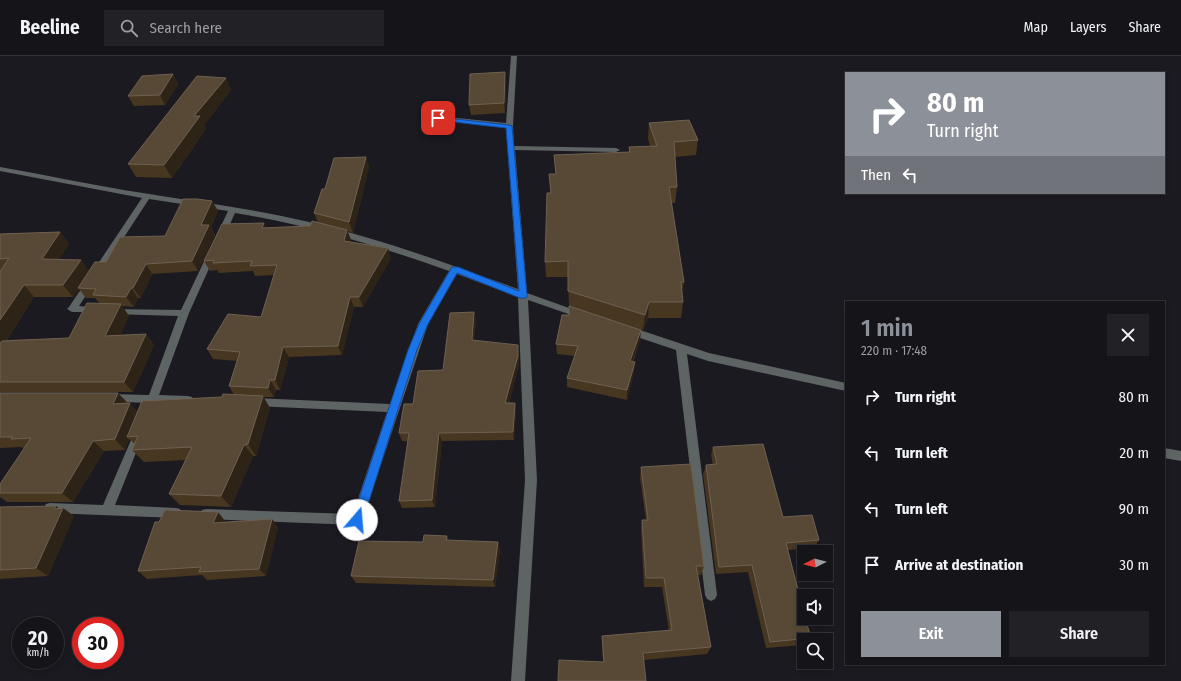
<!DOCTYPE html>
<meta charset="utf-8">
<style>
body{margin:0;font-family:"Fira Sans Condensed",sans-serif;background:#212126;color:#f1f3f6;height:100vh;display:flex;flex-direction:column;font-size:15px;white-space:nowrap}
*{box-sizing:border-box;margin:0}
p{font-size:13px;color:#9d9ea2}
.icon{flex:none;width:22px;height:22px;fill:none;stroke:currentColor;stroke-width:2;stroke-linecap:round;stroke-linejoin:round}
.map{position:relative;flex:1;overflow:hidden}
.details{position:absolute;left:845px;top:245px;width:320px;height:364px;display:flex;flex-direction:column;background:#141419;border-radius:0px;box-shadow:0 2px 6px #0003,0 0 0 1px #333338}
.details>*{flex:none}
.hud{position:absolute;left:845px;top:16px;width:320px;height:122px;border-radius:0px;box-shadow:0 2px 6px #0003,0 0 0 1px #333338;background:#8c9099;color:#fff;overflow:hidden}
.needle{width:26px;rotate:264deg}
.tools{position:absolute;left:797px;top:489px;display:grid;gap:8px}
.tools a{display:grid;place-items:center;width:36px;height:36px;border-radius:0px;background:#141419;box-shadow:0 2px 6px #0003,0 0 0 1px #333338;font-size:20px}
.speed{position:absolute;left:12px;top:561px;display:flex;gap:8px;font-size:20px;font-weight:700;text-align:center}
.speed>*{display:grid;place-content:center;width:52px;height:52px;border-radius:50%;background:#141419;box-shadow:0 2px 6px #0003,0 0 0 1px #333338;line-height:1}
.speed small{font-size:10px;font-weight:400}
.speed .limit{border:6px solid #d22;background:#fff;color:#111}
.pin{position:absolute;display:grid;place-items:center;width:34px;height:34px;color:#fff;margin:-17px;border-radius:8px;box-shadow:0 2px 6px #0006}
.me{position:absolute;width:44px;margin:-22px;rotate:18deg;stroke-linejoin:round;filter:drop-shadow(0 0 3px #0008)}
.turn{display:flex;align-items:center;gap:14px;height:84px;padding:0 16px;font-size:18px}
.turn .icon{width:52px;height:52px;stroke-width:2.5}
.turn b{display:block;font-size:28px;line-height:34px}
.then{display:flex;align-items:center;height:38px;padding:0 16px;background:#0003;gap:8px;font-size:15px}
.round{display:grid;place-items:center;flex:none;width:42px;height:42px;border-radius:0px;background:#212126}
.summary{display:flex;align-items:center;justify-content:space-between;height:68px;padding:0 16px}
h1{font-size:24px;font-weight:600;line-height:30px;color:#8c9099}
.primary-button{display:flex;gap:8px;margin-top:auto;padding:8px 16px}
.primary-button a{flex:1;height:46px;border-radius:0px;background:#8c9099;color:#fff;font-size:16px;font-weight:600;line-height:46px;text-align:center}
.primary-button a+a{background:#212126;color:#f1f3f6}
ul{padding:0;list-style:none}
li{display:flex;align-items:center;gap:12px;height:56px;padding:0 16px}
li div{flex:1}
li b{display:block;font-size:15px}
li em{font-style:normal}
header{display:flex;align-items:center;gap:24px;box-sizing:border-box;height:56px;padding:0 20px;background:#141419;border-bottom:1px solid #333338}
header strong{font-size:19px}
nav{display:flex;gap:22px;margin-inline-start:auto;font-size:14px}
.search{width:280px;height:36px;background:#212126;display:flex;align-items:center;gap:10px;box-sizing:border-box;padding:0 14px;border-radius:0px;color:#9d9ea2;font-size:15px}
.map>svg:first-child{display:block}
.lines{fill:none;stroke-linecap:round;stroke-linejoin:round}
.minor{fill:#5e6363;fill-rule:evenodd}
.wall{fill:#473620;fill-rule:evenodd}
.shaded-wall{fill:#2e2317}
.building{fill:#584936;stroke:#6e6152}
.route{fill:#1a73e8;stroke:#114b97}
</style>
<header>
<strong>Beeline</strong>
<div class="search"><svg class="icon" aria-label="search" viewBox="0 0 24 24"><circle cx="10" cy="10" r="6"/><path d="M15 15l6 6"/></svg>Search here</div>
<nav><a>Map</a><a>Layers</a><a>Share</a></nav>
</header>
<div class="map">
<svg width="1181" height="625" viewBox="0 0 1181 625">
<rect width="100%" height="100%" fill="#1b1a21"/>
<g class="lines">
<path class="minor" d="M511,0h6l-4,70 1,20 102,2 4,2 -4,2 -101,-2 12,143 56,20 2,2 -5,3 -52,-18 9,180 -12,201h-14l14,-201 -7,-183 -61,-23 -29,50 -67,200 -4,1 -151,-6 -4,-1 -2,-4 2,-4 4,-1 147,5 34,-102 -133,-6 -4,-1 -1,-3 1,-3 4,-1 136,6 28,-80 31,-53c-70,-25 -140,-46 -214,-58l-11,24 -4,3 -4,-3 12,-26 -79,-12 -70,107 20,2 2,2 -2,2h-27l-5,-3 2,-2 73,-109 -142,-27v-4c48,8 95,19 143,26 55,9 111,16 166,29 72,17 140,42 209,67l-12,-161 -68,-8 -4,-2 4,-2 68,7z
M212,194l4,3 -27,60 -30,82 29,1 4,1 1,3 -1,3h-36l-1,3h-8l-1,-3 -40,-2 -1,-3 1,-3 4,-1 39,1 29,-79 -66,-2 -3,-1 -2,-2 2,-2 72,1 27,-57z
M628,270l81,27 137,30v8l-138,-30 -21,-7 30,241 -2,4 -4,2 -4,-2 -2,-4 -29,-245 -51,-17 -2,-3z
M139,372l4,2 1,3 -29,72 61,3 4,1 2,4 -2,4 -4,1 -126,-5 -4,-1 -2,-4 2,-4 4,-1 53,2 31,-72 1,-3z
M1164,392l17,3v10l-17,-3z"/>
</g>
<path class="wall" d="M173,18l5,10 -13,21 -31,1 -6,-10z
M226,22l5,12 -27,35 2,4 -34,49 -36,-1 -8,-13z
M506,26l-1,31 -34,2 -2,-10z
M649,67l49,17 -2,15 -21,2 2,30 -2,16h-4l13,79 -2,10 1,10 -2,16h-33l-5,12 -74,-24 -1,-29h-22l-1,-15 5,-69 79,-41v-5l21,-1 -2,-7z
M366,101l3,10 -16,66 -6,-2 4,9 -1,2 41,16 -28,49h-9l-12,48 -53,2 -9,33h-4l-2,7h-11l7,11 -14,48h-3l-22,51 -51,-2 -11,-11 17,-34 -42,2 -12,-12 3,-6 -6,-5 -4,11 -21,1 -31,51h-66l-7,-5v-13l24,-35 -3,-2 -21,1v-55h118l10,10 10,9 96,-17 -5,-9 8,-25 -24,-2 -6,-10 54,-32 13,-42 -19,1 -2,-5 -34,2 -2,-3 -7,1 -6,-10 62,-33 44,-2 8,-3 -4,-10 11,-24z
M212,145l6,10 -7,16 4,8 -17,36 -46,3 -11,24h-3l-4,9 -12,-1 7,10 -9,19 26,-1 8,11 -21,47h-133v-158l60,-2 9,12 -10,15 30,12 17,-9 59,-26zM79,233l7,9h9l5,6 -31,34 -62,2 27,-43h39z
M474,256l2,9 -2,19 45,14v10l-10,39h6l1,8 -2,29 -72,1 -7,66 -33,1 -3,-7 9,-60h-6l-3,-8 14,-29 30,-34z
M640,284l-7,22h2l-1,10 -7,28 -60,-13v-9l8,-22 -18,-2 -1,-10z
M713,391l70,70 36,23 -5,8 -26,2 23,88 -2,2h-5v5l-38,3 -18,-76 -32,2 -13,-100 3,-9h7l-2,-10z
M641,411l63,99 -3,9h-3l13,72 -4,7 -63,6 -41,2 -1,-19v-7l67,-5 -7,-44h-18l-3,-58 1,-9h4l-6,-42z
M56,450l2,2 16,8 -26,60 -48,3v-72z
M225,465v1l53,5 -12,49 -59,4 -5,-5 -55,4 -9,-8z
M447,480l1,4 50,2 2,8 -5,37 -139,-4 -5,-7 72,-34z"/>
<path class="shaded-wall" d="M505,16l1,10 -1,31 -1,-10z
M173,18l5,10 -13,21 -5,-10z
M226,22l5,12 -27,35 2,4 -34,49 -8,-13 30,-49z
M366,101l3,10 -16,66 -4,-11z
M212,145l6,10 -7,16 4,8 -17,36 -6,-10 9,-36z
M264,167l5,10 -7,-5z
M347,174l4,10 -3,11 -4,-10z
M60,176l9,12 -17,27 -10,-12z
M388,192l3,10 -28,49 -4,-10z
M81,204l9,12 -12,16 1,1 -6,8 -10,-12z
M146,208l6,10 -11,24 -8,-10z
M24,229l10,12 -31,49 -3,-3v-23z
M131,232l7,10 -4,9 -8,-10z
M350,241l4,10 -12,48 -4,-9z
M649,246l-1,16 -5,12 2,-15z
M121,248l8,12 -14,31 -10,-11z
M474,256l2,9 -3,28 -1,-9z
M641,274l-1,10 -11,31 1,-10z
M146,278l8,11 -21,47 -9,-10z
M518,289l1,19 -12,47 -2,-8z
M283,291l6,10 -9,33 -5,-10z
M635,306l-1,10 -7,28v-10z
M270,324l6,10 -2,7 -6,-9z
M118,337l10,11h-15z
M263,340l7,12 -14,48 -8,-12z
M130,347l10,11 -13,23 2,2 -4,11 -10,-11z
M515,347l1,8 -2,29 -1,-8z
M439,377l3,8 -7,66 -3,-7z
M93,385l11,10 -31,51 -11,-9z
M244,389l9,11 -22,51 -10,-11z
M56,450l6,5 1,-3 11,8 -26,60 -12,-8 18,-59z
M218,456l7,9 -4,10 -8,-8z
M272,463l6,8 -12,49 -7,-7z
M498,486l2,8 -5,37 -2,-7z"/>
<path class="building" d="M505,16l-1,31 -35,2 1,-31z
M173,18l-13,21 -32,1 14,-20z
M197,20l29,2 -32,38h6l-36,49 -36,-1z
M689,64l9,20 -24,2 3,45h-8l15,95h-3l2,20h-34l-4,13 -77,-24v-30l-23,1 2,-69h4l-2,-19h7l-2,-19 76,-3 -1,-5 28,-1 -8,-23z
M366,101l-17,65 -35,-9 8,-24h3l9,-31z
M183,143h14l15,2 -11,24h8l-17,36 -46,3 -13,24h-2l-5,9 -33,-2 3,-6 -18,-1 17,-26h11l14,-25 45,-1z
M312,165l35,9 -3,11 44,7 -29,49h-9l-12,49 -55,1 -8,33h-5l-2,8 -39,-2 11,-34 -33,-3 21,-35 33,3 16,-52 -27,1 2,-5 -39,2 1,-3 -10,1 18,-37 42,-1 -2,5 48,-2z
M60,176l-18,27 39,1 -18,25h-39l-24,35v-48l9,-14 -9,1v-25z
M87,247l34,1 -16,32 41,-2 -22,48h-124v-39l2,-2 67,-3z
M569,250l72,24 -11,31 5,1 -8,28 -60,-12 11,-32 -22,-2 6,-29h7z
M474,256l-2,28 46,5v11l-13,47h10l-2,29 -74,1 -7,67 -33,1 10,-68h-10l5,-29h9l5,-33 25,-1 7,-57z
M0,337h118l-5,11 17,-1 -15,36 -22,2 -31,52h-62v-9l31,-46 -20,1 1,-2h-12z
M223,338l40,2 -15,48 -4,1 -23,51 -52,-2 23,-47 -60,3 6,-14 -11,1 15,-36 80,-4z
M763,388l20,73 29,-2 7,25 -33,3 18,70v5h1l6,20 -41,4 -18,-77 -33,2 -13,-102 11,-1 -4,-17z
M691,408l13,102h-8l15,81 -68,6 3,28h-88l1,-21 45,2 -2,-26 70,-6 -8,-52h-18l-4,-58h6l-7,-53z
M56,450l-2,3 9,-1 -27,60 -36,2v-63z
M165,454l53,2 -5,11 59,-4 -13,50 -60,3 2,-5 -63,4 17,-49h4z
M424,479l23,1 -1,4 52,2 -5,38 -142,-4 8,-35 64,1z"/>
<path class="route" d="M438,61l71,8 3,1 15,170 -1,2h-6l-63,-25 -29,51 -11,26 -54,170 -2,4 -4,1 -4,-1 -1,-4 56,-170 11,-26 33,-57h6l61,24 -13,-163 -70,-8 -1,-2z"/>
</svg>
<div class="tools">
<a><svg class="needle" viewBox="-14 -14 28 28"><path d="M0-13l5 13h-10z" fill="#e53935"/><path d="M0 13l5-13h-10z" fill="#9d9ea2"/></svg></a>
<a><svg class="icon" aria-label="sound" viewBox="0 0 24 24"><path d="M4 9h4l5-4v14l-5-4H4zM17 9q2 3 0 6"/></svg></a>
<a><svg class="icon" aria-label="search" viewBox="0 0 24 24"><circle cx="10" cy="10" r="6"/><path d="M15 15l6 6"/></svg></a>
</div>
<div class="speed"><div>20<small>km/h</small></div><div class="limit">30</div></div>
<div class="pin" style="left:438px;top:62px;background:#d93025"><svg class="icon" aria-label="arrive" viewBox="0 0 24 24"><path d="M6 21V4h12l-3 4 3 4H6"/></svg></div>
<svg class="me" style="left:357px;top:464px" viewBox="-20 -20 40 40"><circle r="19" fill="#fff"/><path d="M0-13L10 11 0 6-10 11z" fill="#1a73e8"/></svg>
<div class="hud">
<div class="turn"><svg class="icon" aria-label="right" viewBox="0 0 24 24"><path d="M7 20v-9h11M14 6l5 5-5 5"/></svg><div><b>80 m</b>Turn right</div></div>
<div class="then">Then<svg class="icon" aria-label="left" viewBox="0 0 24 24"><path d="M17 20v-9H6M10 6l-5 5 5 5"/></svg></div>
</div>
<section class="details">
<div class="summary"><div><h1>1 min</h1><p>220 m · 17:48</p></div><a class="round"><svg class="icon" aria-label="close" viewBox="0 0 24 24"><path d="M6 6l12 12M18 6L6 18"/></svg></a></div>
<ul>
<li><svg class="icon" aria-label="right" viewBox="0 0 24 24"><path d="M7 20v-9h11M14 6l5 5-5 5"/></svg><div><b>Turn right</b></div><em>80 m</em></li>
<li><svg class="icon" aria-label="left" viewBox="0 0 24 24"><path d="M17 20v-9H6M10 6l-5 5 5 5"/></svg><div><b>Turn left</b></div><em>20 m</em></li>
<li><svg class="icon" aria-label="left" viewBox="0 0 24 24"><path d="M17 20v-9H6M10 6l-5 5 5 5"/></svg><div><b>Turn left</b></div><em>90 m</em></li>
<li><svg class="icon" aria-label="arrive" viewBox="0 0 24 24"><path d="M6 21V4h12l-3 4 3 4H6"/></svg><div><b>Arrive at destination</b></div><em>30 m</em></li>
</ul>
<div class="primary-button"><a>Exit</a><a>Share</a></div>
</section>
</div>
